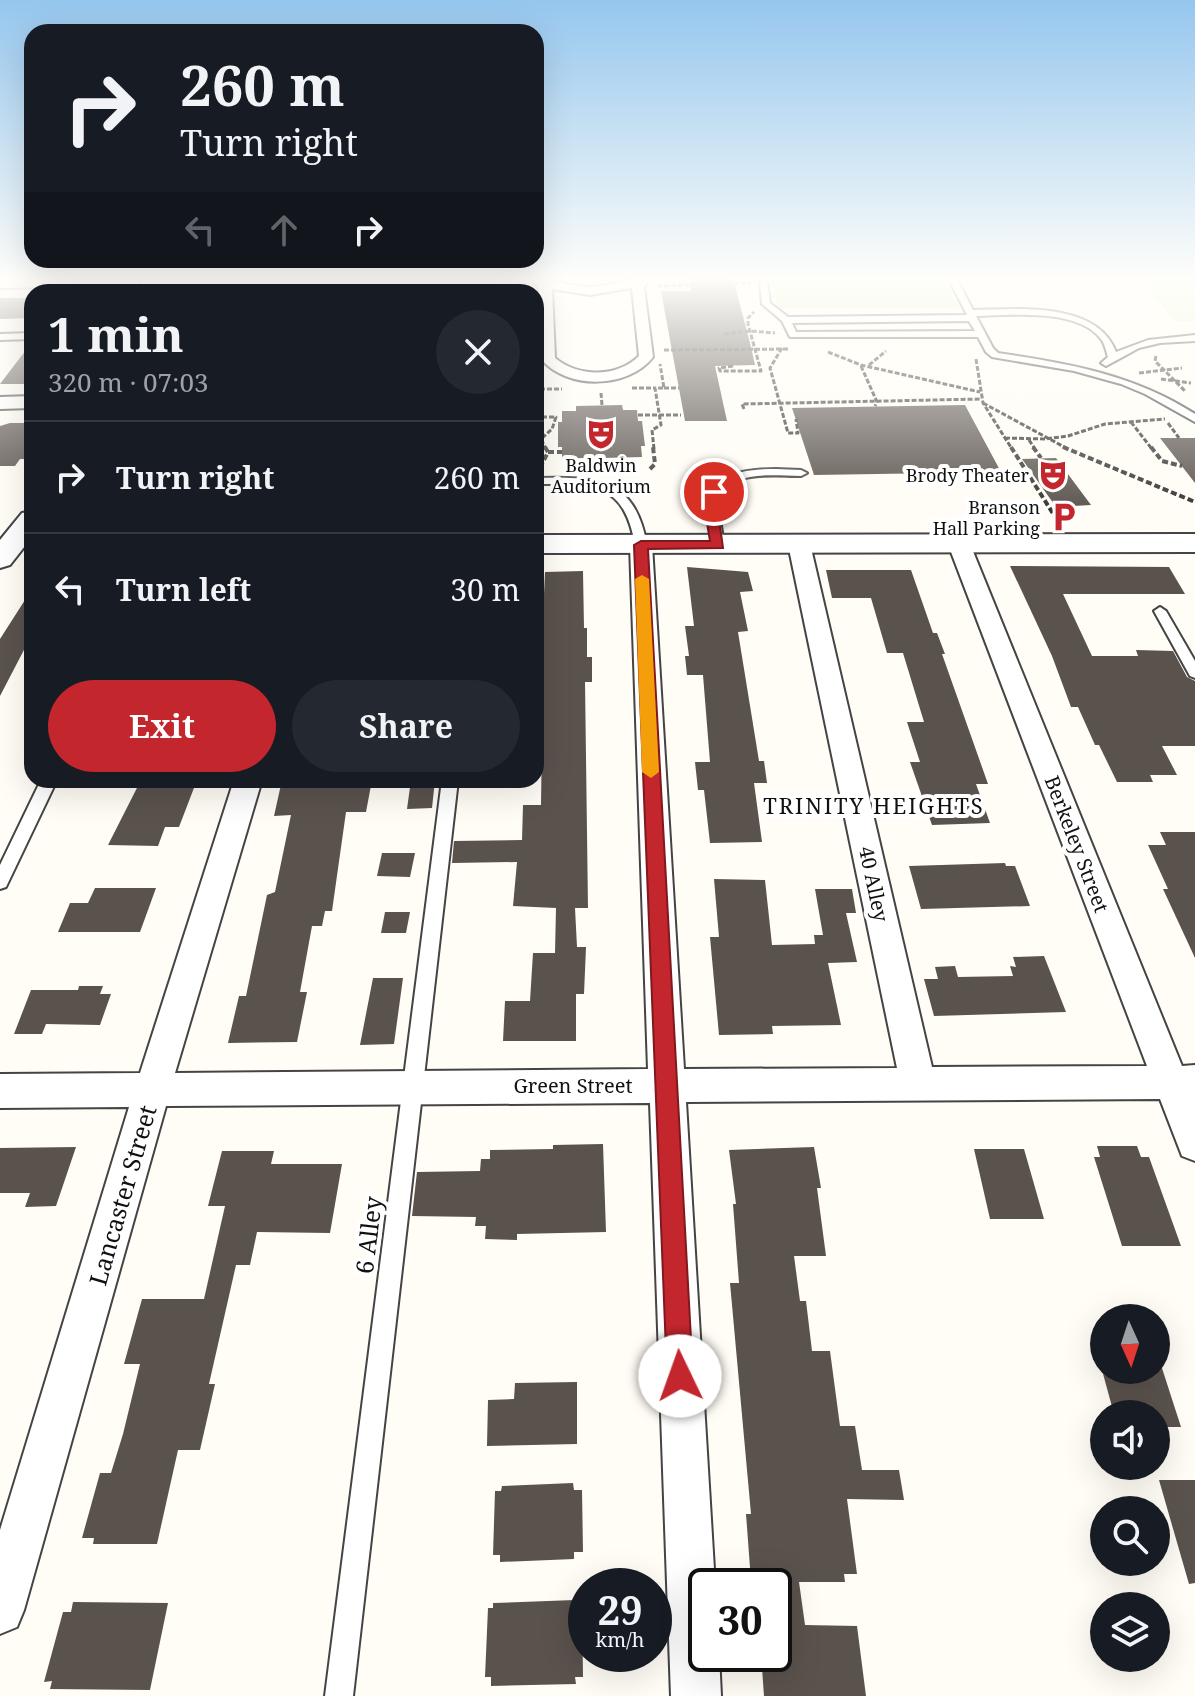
<!DOCTYPE html>
<meta charset="utf-8">
<style>
body{margin:0;font-family:"Noto Serif",serif;background:#242831;color:#f1f3f6;height:100vh;display:flex;flex-direction:column;font-size:30px;white-space:nowrap}
*{box-sizing:border-box;margin:0}
p{font-size:26px;color:#9ea1a6}
.icon{flex:none;width:44px;height:44px;fill:none;stroke:currentColor;stroke-width:2;stroke-linecap:round;stroke-linejoin:round}
.map{position:relative;flex:1;overflow:hidden}
.sheet{position:absolute;left:24px;top:284px;width:520px;height:504px;display:flex;flex-direction:column;background:#171b24;border-radius:24px;box-shadow:0 8px 32px #0002}
.sheet>*{flex:none}
.banner{position:absolute;left:24px;top:24px;width:520px;height:244px;border-radius:24px;box-shadow:0 8px 32px #0002;background:#171b24;color:#f1f3f6;overflow:hidden}
.needle{width:52px;rotate:177deg}
.tools{position:absolute;left:1090px;top:1304px;display:grid;gap:16px}
.tools a{display:grid;place-items:center;width:80px;height:80px;border-radius:50%;background:#171b24;box-shadow:0 8px 32px #0002;font-size:40px}
.speed{position:absolute;left:568px;top:1568px;display:flex;gap:16px;font-size:40px;font-weight:700;text-align:center}
.speed>*{display:grid;place-content:center;width:104px;height:104px;border-radius:50%;background:#171b24;box-shadow:0 8px 32px #0002;line-height:1}
.speed small{font-size:20px;font-weight:400}
.speed .limit{border:4px solid #111;border-radius:12px;background:#fff;color:#111}
.pin{position:absolute;display:grid;place-items:center;width:68px;height:68px;color:#fff;margin:-34px;border:4px solid #fff;border-radius:50%;box-shadow:0 2px 8px #0007}
.me{position:absolute;width:88px;margin:-44px;rotate:357deg;stroke-linejoin:round;filter:drop-shadow(0 0 6px #0008)}
.turn{display:flex;align-items:center;gap:28px;height:168px;padding:0 24px;font-size:36px}
.turn .icon{width:104px;height:104px;stroke-width:2.5}
.turn b{display:block;font-size:56px;line-height:68px}
.lanes{display:flex;align-items:center;height:76px;padding:0 24px;background:#0003;justify-content:center;gap:40px;direction:ltr}
.lanes .off{opacity:.35}
.round{display:grid;place-items:center;flex:none;width:84px;height:84px;border-radius:42px;background:#242831}
.headline{display:flex;align-items:center;justify-content:space-between;height:136px;padding:0 24px}
h1{font-size:48px;font-weight:700;line-height:60px}
.action{display:flex;gap:16px;margin-top:auto;padding:16px 24px}
.action a{flex:1;height:92px;border-radius:48px;background:#c4262e;color:#fff;font-size:32px;font-weight:700;line-height:92px;text-align:center}
.action a+a{background:#242831;color:#f1f3f6}
ul{padding:0;list-style:none}
li{display:flex;align-items:center;gap:24px;height:112px;padding:0 24px;border-top:2px solid #363941}
li div{flex:1}
li b{display:block;font-size:30px}
li em{font-style:normal}
.map>svg:first-child{display:block}
.green{fill:#d5ebbd}
.pitch{fill:#e6f2cf}
.building{fill:#5a524d}
.lines{fill:none;stroke-linecap:round;stroke-linejoin:round}
.service-casing{stroke:#444;stroke-width:4}
.pedestrian-casing{stroke:#444;stroke-width:4}
.minor-casing{stroke:#444;stroke-width:4}
.tertiary-casing{stroke:#444;stroke-width:4}
.path-far1{stroke:#333;stroke-width:3;stroke-dasharray:5 2;stroke-linecap:butt}
.path{stroke:#333;stroke-width:4;stroke-dasharray:6 3;stroke-linecap:butt}
.service{fill:#fff;fill-rule:evenodd}
.pedestrian{fill:#fff;fill-rule:evenodd}
.minor{fill:#fff;fill-rule:evenodd}
.tertiary{fill:#fff;fill-rule:evenodd}
.route{fill:#c4262e;stroke:#7f191e;stroke-width:2}
.slow{fill:#f59e0b}
.labels{text-anchor:middle;dominant-baseline:central;stroke-width:8;stroke-linejoin:round;paint-order:stroke}
.far-poi-label{font-size:18px;fill:#111;stroke:#fff;text-anchor:end}
.street-label{font-size:20px;fill:#111;stroke:#fff}
.neighbourhood-label{font-size:22px;letter-spacing:2px;fill:#111;stroke:#fff}
.near-street-label{font-size:24px;fill:#111;stroke:#fff}
</style>
<div class="map">
<svg width="1195" height="1696" viewBox="0 0 1195 1696">
<rect width="100%" height="100%" fill="#fffdf5"/>
<path class="green" d="M769,278h173l17,30h-180z"/>
<path class="pitch" d="M1142,278h53v43h-21z"/>
<path class="building" d="M689,278h44l17,65 5,22 -40,1 12,55h-42l-24,-130h30z
M0,298h32v20l-32,1z
M32,342v39l-7,3h-25z
M622,405l1,5h14l1,11h4l3,25h-4l1,11 -80,2v-12h-4v-25h4v-11h14v-5z
M965,405l36,67 -187,3 -22,-67z
M10,423h22v36h-12l-5,7h-15v-40z
M1160,438h35v45z
M1056,458l35,47 -35,2 -34,-48z
M1010,566l159,1 16,27h-122l29,62h46l-2,-6 37,1 14,26 8,4v65h-33l15,29h-27l3,7h-36l-18,-37h-4l-17,-38h-7l-19,-51z
M687,567l61,5 5,19 -13,1 8,39 -10,1 21,129h5l3,22h-13l8,59 -52,1 -6,-53h-6l-3,-28h15l-7,-87h-16l-2,-19h4l-4,-30h9z
M826,570h85l22,63h4l8,21h-3l46,130h-12l14,39 -58,2 -22,-63h10l-13,-40h17l-21,-69h-16l-16,-55h-39z
M583,571l1,57h3v29h5v25h-7l3,226h-13l2,39h9l-2,47h-8v47h-73l2,-40h25l3,-48h22l1,-45 -43,-2 4,-44 -65,1 2,-22 68,-1 1,-35h18l1,-70h-6v-34h4l2,-53h-6v-54h8l1,-22z
M32,589v57h-6l-26,50v-57z
M141,780h56l-18,47h-14l-7,19 -50,-1z
M282,780h90l-6,32h-20l-14,99h-7l-3,15h-10l-12,66h7l-10,50 -69,1 11,-47h7l21,-101 8,-3 16,-77 -17,1z
M411,780h24l-3,28 -25,1z
M1160,832h35v126l-32,-69h5l-20,-44h18z
M382,853h33l-5,24 -33,-1z
M1005,863l1,3h9l15,40 -109,3 -12,-43z
M714,879l51,1 7,65 43,-1 -1,-9h9l-8,-46h37l4,24h-10l11,49 -29,1 13,62 -69,1 1,8 -54,1 -9,-98h9z
M95,888h61l-16,44h-82l12,-29h18z
M385,912h25l-4,21h-25z
M1044,956l22,56 -132,4 -10,-37h14l-3,-12 20,-1 3,11 55,-1 -3,-10 6,1 -3,-10z
M373,978h30l-9,66 -34,1z
M79,986h24l-3,8h11l-11,31 -54,-1 -4,10h-28l17,-44h47z
M603,1144l3,88 -89,2v6l-32,-1 1,-13h-11l1,-9 -64,-1 5,-44 63,-1 1,-12h9v-9l63,-1v-4z
M1097,1146h40l4,11h8l32,89h-59l-28,-89h6z
M76,1147l-20,59 -31,1 5,-14h-30v-45z
M814,1147l7,41h-4l9,68h-32l6,45h6l6,50h18l10,75h15l7,44h37l5,30 -57,-1 10,75h-13l1,8h-46l6,43 52,1 9,70h-102l-3,-42h13v-68h-14v-4l-9,-1 -5,-67h5l-21,-231h9l-6,-79h3l-7,-54z
M974,1149h50l20,70h-54z
M222,1151h52l-3,13h71l-12,69 -73,-1 -7,33h-14l-27,119h6l-15,66h-22l-21,94h-64l1,-6h-12l18,-65h11l12,-39 17,-70h-16l18,-65h62l21,-93h-17z
M1160,1362l21,65h-25v-13h-42l-12,-44h54v-7z
M577,1382v62l-90,2 1,-46 26,-1 1,-16z
M1159,1480h36v103l-6,1z
M573,1483l1,7h8l1,62h-9v7l-74,3v-7h-7l2,-64h6l1,-5z
M575,1600v5h7l1,72h-8l1,7 -85,2v-9h-6l3,-69h5v-5z
M73,1602l95,1 -18,87 -100,-1 2,-8 -8,1 19,-70h8z"/>
<g class="lines">
<g class="service-casing">
<path id="service" d="M948,278h8l17,32c44,-1 124,-9 143,42l32,-12 47,-5v6l-35,2 -21,5 -33,18 -5,-3 7,-6c-2,-6 -3,-13 -7,-18 -23,-31 -91,-24 -125,-23l17,32 5,5c70,10 137,22 197,61v8l-50,-28 -24,-10 -47,-13 -82,-14 -6,-5 -8,-15h-188l-8,-16 -20,-17 -2,-22 7,-2 3,23 18,14 179,-2zM969,321l6,10 -179,1 -4,-9z
M32,333v6l-32,1v-6z
M776,469l25,1 6,3 -6,3c-30,0 -67,-7 -84,24l7,45 -2,3h-8l-9,-48c16,-28 41,-31 71,-31z
M536,478c61,-1 98,-2 111,67l-6,4 -6,-4c-11,-64 -43,-61 -99,-61z
M1160,607l6,4 29,50v17l-5,-2 -36,-65z
M41,780h16l-51,107 -6,2v-24z
M442,780h16l-105,916h-28z"/>
</g>
<g class="pedestrian-casing">
<path id="pedestrian" d="M531,278c19,0 36,8 56,9 22,0 42,-9 63,-9l-6,9 9,70c-25,32 -86,33 -112,2l-2,-70zM632,288l7,68c-22,22 -61,21 -84,2l-3,-69 38,6z"/>
</g>
<g class="minor-casing">
<path id="minor" d="M0,278h135l2,3 -8,5 -129,2z
M32,396v12l-32,1v-12z
M799,537l8,2 3,5 122,523 215,-1 -199,-522 3,-5h16l3,5 212,522 13,-1v96l-13,-5 -22,-57 -474,3 29,484h-9v68h13l2,42h-50l-21,-593 -484,3 -142,504 -7,17 -17,7v-104l129,-423 -129,1v-34l140,-1 94,-293h28l-87,293 473,-4 -18,-524 3,-5h16l3,5 32,524 213,-1 -109,-524 3,-5z"/>
</g>
<g class="tertiary-casing">
<path id="tertiary" d="M122,278h20l-9,14h-20z
M32,511v26l-22,28 -10,3v-28l22,-27z
M1195,534v18l-659,1v-18z"/>
</g>
<path class="path-far1" d="M657,286l94,-3
M432,292l1,-4
M724,334l26,-3 25,2
M782,348l-12,20 18,65h10l-2,-14
M664,350l126,-1
M828,352l33,13 119,27
M1156,356l-1,5 31,31
M976,359l7,44 29,46
M869,365l17,-14
M733,366l-14,2 1,3h41l-13,-47v-6l6,-6
M861,366l16,36 -2,4
M1139,373l43,-5
M1161,379l30,4
M632,388h23
M664,388h15
M536,389h4l-1,28h17l-4,12 -11,10 5,10
M540,389h22
M601,393l1,12
M983,403l85,46
M744,409l-2,-5 239,-5
M638,415h43
M1131,422l21,27
M1168,423l11,15
M1005,438l40,1 23,-3 37,-12 60,-5
M1029,440l6,9
M654,449l-2,-19 9,-5 -6,-37h9l-4,-24"/>
<path class="path" d="M1011,447l48,76
M1033,447l8,11
M1063,447l132,55
M1151,447l11,14 20,5
M548,452h14
M540,468l8,-16 -3,-5
M650,469l5,-5 -2,-17"/>
<use href="#service" class="service"/>
<use href="#pedestrian" class="pedestrian"/>
<use href="#minor" class="minor"/>
<use href="#tertiary" class="tertiary"/>
</g>
<linearGradient id="sky" x2="0" y2="1"><stop stop-color="#95c6ee"/><stop offset="0.54" stop-color="#fffefa"/><stop offset="1" stop-color="#fffefa" stop-opacity="0"/></linearGradient>
<rect width="1195" height="516" fill="url(#sky)"/>
<path class="route" d="M714,489l6,3 -2,19 5,37 -75,1 45,827 -4,10 -9,3 -10,-3 -3,-10 -33,-831 7,-4h69l-5,-30 3,-19z"/>
<path class="slow" d="M642,575l7,4 10,193 -8,6 -9,-6 -7,-193z"/>
<defs>
<g id="theatre-bare" transform="scale(2.4)"><path d="M-5-5.5Q0-4 5-5.5V0Q5 5 0 6Q-5 5-5 0ZM-3.3-2.5H-1v1.5H-3.3ZM1-2.5H3.3v1.5H1ZM-2.8 1Q0 5.5 2.8 1Z" fill="#c4262e" stroke="#fff" stroke-width="2.5" paint-order="stroke"/></g>
<g id="parking-bare" transform="scale(2.4)"><path d="M-3.5-5.5H1a3.5 3.5 0 0 1 0 7H-1V5.5H-3.5ZM-1-3.4V-.6H.8a1.4 1.4 0 0 0 0-2.8Z" fill="#c4262e" stroke="#fff" stroke-width="2.5" paint-order="stroke"/></g>
</defs>
<g fill-rule="evenodd">
<use href="#theatre-bare" x="601" y="434"/>
<use href="#theatre-bare" x="1053" y="475"/>
<use href="#parking-bare" x="1064" y="517"/>
</g>
<g class="labels">
<g class="far-poi-label">
<text x="601" y="465" text-anchor="middle">Baldwin<tspan x="601" dy="21">Auditorium</tspan></text>
<text x="1029" y="475">Brody Theater</text>
<text x="1040" y="507">Branson<tspan x="1040" dy="21">Hall Parking</tspan></text>
</g>
<g class="street-label">
<text transform="translate(1077 844) rotate(69)">Berkeley Street</text>
<text transform="translate(874 884) rotate(78)">40 Alley</text>
<text x="573" y="1085">Green Street</text>
</g>
<g class="neighbourhood-label">
<text x="874" y="805">TRINITY HEIGHTS</text>
</g>
<g class="near-street-label">
<text transform="translate(122 1195) rotate(-74)">Lancaster Street</text>
<text transform="translate(368 1235) rotate(-83)">6 Alley</text>
</g>
</g>
</svg>
<div class="tools">
<a><svg class="needle" viewBox="-14 -14 28 28"><path d="M0-13l5 13h-10z" fill="#e53935"/><path d="M0 13l5-13h-10z" fill="#9ea1a6"/></svg></a>
<a><svg class="icon" aria-label="sound" viewBox="0 0 24 24"><path d="M4 9h4l5-4v14l-5-4H4zM17 9q2 3 0 6"/></svg></a>
<a><svg class="icon" aria-label="search" viewBox="0 0 24 24"><circle cx="10" cy="10" r="6"/><path d="M15 15l6 6"/></svg></a>
<a><svg class="icon" aria-label="layers" viewBox="0 0 24 24"><path d="M12 4l9 5-9 5-9-5zM3 14l9 5 9-5"/></svg></a>
</div>
<div class="speed"><div>29<small>km/h</small></div><div class="limit">30</div></div>
<div class="pin" style="left:714px;top:492px;background:#d93025"><svg class="icon" aria-label="arrive" viewBox="0 0 24 24"><path d="M6 21V4h12l-3 4 3 4H6"/></svg></div>
<svg class="me" style="left:680px;top:1376px" viewBox="-20 -20 40 40"><circle r="19" fill="#fff"/><path d="M0-13L10 11 0 6-10 11z" fill="#c4262e"/></svg>
<div class="banner">
<div class="turn"><svg class="icon" aria-label="right" viewBox="0 0 24 24"><path d="M7 20v-9h11M14 6l5 5-5 5"/></svg><div><b>260 m</b>Turn right</div></div>
<div class="lanes"><svg class="icon off" aria-label="left" viewBox="0 0 24 24"><path d="M17 20v-9H6M10 6l-5 5 5 5"/></svg><svg class="icon off" aria-label="ahead" viewBox="0 0 24 24"><path d="M12 20V5M6 11l6-6 6 6"/></svg><svg class="icon" aria-label="right" viewBox="0 0 24 24"><path d="M7 20v-9h11M14 6l5 5-5 5"/></svg></div>
</div>
<section class="sheet">
<div class="headline"><div><h1>1 min</h1><p>320 m · 07:03</p></div><a class="round"><svg class="icon" aria-label="close" viewBox="0 0 24 24"><path d="M6 6l12 12M18 6L6 18"/></svg></a></div>
<ul>
<li><svg class="icon" aria-label="right" viewBox="0 0 24 24"><path d="M7 20v-9h11M14 6l5 5-5 5"/></svg><div><b>Turn right</b></div><em>260 m</em></li>
<li><svg class="icon" aria-label="left" viewBox="0 0 24 24"><path d="M17 20v-9H6M10 6l-5 5 5 5"/></svg><div><b>Turn left</b></div><em>30 m</em></li>
</ul>
<div class="action"><a>Exit</a><a>Share</a></div>
</section>
</div>
